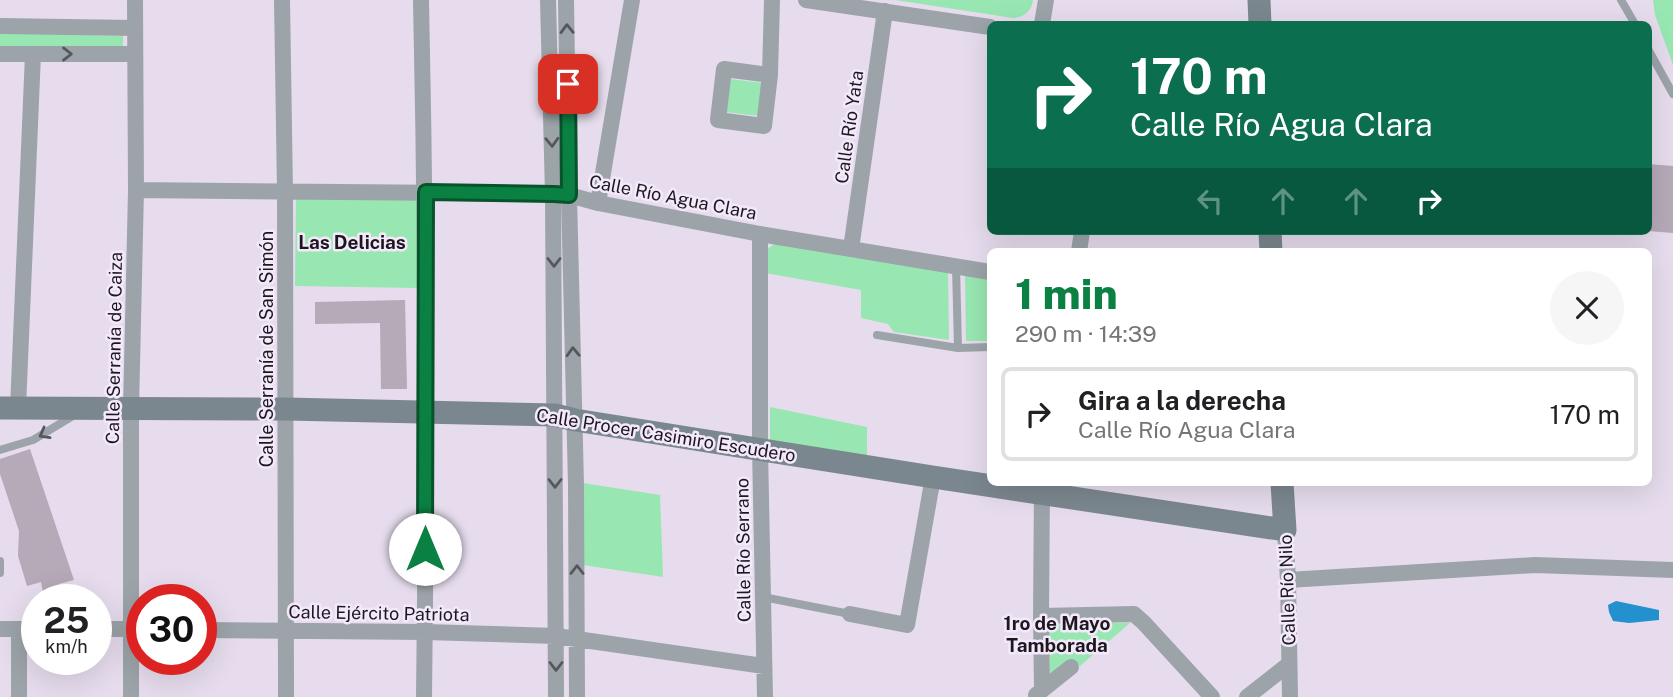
<!DOCTYPE html>
<html lang="es">
<meta charset="utf-8">
<style>
body{margin:0;font-family:"Public Sans",sans-serif;background:#f6f6f6;color:#202124;height:100vh;display:flex;flex-direction:column;font-size:26px;white-space:nowrap}
*{box-sizing:border-box;margin:0}
p{font-size:23px;color:#757577}
.icon{flex:none;width:38px;height:38px;fill:none;stroke:currentColor;stroke-width:2;stroke-linecap:round;stroke-linejoin:round}
.map{position:relative;flex:1;overflow:hidden}
.details{position:absolute;left:987px;top:248px;width:665px;height:238px;display:flex;flex-direction:column;background:#fff;border-radius:10px;box-shadow:0 7px 28px #0002}
.details>*{flex:none}
.hud{position:absolute;left:987px;top:21px;width:665px;height:214px;border-radius:10px;box-shadow:0 7px 28px #0002;background:#0b6e4f;color:#fff;overflow:hidden}
.speed{position:absolute;left:21px;top:584px;display:flex;gap:14px;font-size:35px;font-weight:700;text-align:center}
.speed>*{display:grid;place-content:center;width:91px;height:91px;border-radius:50%;background:#fff;box-shadow:0 7px 28px #0002;line-height:1}
.speed small{font-size:18px;font-weight:400}
.speed .limit{border:10px solid #d22;background:#fff;color:#111}
.pin{position:absolute;display:grid;place-items:center;width:60px;height:60px;color:#fff;margin:-30px;border-radius:14px;box-shadow:0 4px 10px #0006}
.me{position:absolute;width:77px;margin:-38px;rotate:0deg;stroke-linejoin:round;filter:drop-shadow(0 0 5px #0008)}
.turn{display:flex;align-items:center;gap:24px;height:147px;padding:0 28px;font-size:32px}
.turn .icon{width:91px;height:91px;stroke-width:2.5}
.turn b{display:block;font-size:49px;line-height:60px}
.lanes{display:flex;align-items:center;height:66px;padding:0 28px;background:#0003;justify-content:center;gap:35px;direction:ltr}
.lanes .off{opacity:.35}
.round{display:grid;place-items:center;flex:none;width:74px;height:74px;border-radius:37px;background:#f6f6f6}
.headline{display:flex;align-items:center;justify-content:space-between;height:119px;padding:0 28px}
h1{font-size:42px;font-weight:800;line-height:52px;color:#0b8043}
ul{padding:0;list-style:none}
li{display:flex;align-items:center;gap:21px;height:94px;margin:0 14px 10px;padding:0 14px;border:4px solid #e0e0e0;border-radius:10px}
li div{flex:1}
li b{display:block;font-size:26px}
li em{font-style:normal}
.map>svg:first-child{display:block}
.green{fill:#98e7b2}
.water{fill:#2291cd}
.building{fill:#b6a9b8}
.lines{fill:none;stroke-linecap:round;stroke-linejoin:round}
.lane{stroke:#9ca4a9;stroke-width:8}
.street{stroke:#9ca4a9;stroke-width:16}
.secondary{stroke:#7b878e;stroke-width:23}
.oneway{stroke:#56575d}
.route-casing{stroke:#07532c;stroke-width:18}
.route{stroke:#0b8043;stroke-width:12}
.labels{text-anchor:middle;dominant-baseline:central;stroke-width:5;stroke-linejoin:round;paint-order:stroke}
.street-label{font-size:18px;fill:#1c181e;stroke:#f4e9fb}
.neighbourhood-label{font-size:19px;font-weight:bold;fill:#1c181e;stroke:#f4e9fb}
</style>
<div class="map">
<svg width="1673" height="697" viewBox="0 0 1673 697">
<rect width="100%" height="100%" fill="#e6dced"/>
<path class="green" d="M895,0h138c-1,11 -9,17 -20,18z
M1653,0h20v65l-18,-50z
M0,33l123,3v13l-123,-3z
M730,79l33,4 -4,33 -33,-4z
M296,198l121,1v89l-122,-2z
M776,243l172,28 1,69 -55,-8 -6,-8 -27,-6v-28l-96,-17 2,-24z
M965,275l25,3v63h-24z
M770,407l97,20v31l-97,-18z
M583,483l77,12 3,82 -80,-12z
M1130,623l-50,43 -4,-4 -26,19 -1,-54c16,-7 62,-4 81,-4z"/>
<path class="water" d="M1616,601l43,9v10l-30,3 -16,-2 -4,-9 -1,-7z"/>
<path class="building" d="M1648,164l25,2v67l-25,-2z
M405,300l2,89h-26l-1,-66 -65,1v-22z
M30,449l44,131 -15,4 5,14 -6,2 -4,-11 -11,3 -2,-10 -14,4 -9,-30 1,-25 -19,-57v-15z"/>
<g class="lines">
<path class="lane" d="M1621,0l14,24
M1648,49l25,45
M956,266l2,82
M877,335l81,13 32,-1
M0,450l33,-10 43,-26
M0,561v12
M763,597l87,17"/>
<path class="street" d="M282,0l3,191 1,506
M421,0c5,232 6,465 3,697
M548,0l5,194 3,503
M566,0l3,195 7,290 1,212
M806,0l184,27
M1042,24l4,-24
M0,26l134,2
M0,54h135
M724,69l46,6 -6,51 -46,-6z
M770,75l2,-75
M136,190l417,4 16,1 29,8 162,31 230,38
M598,203l34,-203
M760,234v215l5,248
M851,249l34,-238
M1079,252l3,-21
M18,408l15,-354
M1285,530l3,50 2,117
M1288,580l247,-15 138,5
M850,614l57,11 26,-148
M1041,616l93,-2 10,9 68,74
M0,629h37
M96,629h46
M201,630l224,2 131,4 208,30
M1042,690l-1,-74 1,-131
M1036,695l35,-28
M19,697v-68
M131,697v-288l5,-219 -1,-190
M1247,697l42,-33"/>
<path class="secondary" d="M1259,0l1,24
M1270,231l1,21
M0,408l286,1 269,6 20,5 358,57 352,53 -3,-47"/>
</g>
<defs><path id="oneway-chevron" d="M-2-3.5L2.5 0L-2 3.5" fill="none" stroke-width="1.6" stroke-linecap="round" stroke-linejoin="round" transform="scale(1.75)"/></defs>
<g class="oneway">
<use href="#oneway-chevron" transform="translate(567 29) rotate(-91)"/>
<use href="#oneway-chevron" transform="translate(67 54)"/>
<use href="#oneway-chevron" transform="translate(552 142) rotate(88)"/>
<use href="#oneway-chevron" transform="translate(554 262) rotate(90)"/>
<use href="#oneway-chevron" transform="translate(573 352) rotate(-92)"/>
<use href="#oneway-chevron" transform="translate(44 434) rotate(151)"/>
<use href="#oneway-chevron" transform="translate(555 483) rotate(90)"/>
<use href="#oneway-chevron" transform="translate(577 570) rotate(-90)"/>
<use href="#oneway-chevron" transform="translate(556 666) rotate(90)"/>
</g>
<g class="lines">
<g class="route-casing">
<path id="route" d="M425,549l1,-357 128,2 15,1 -1,-111"/>
</g>
<use href="#route" class="route"/>
</g>
<g class="labels">
<g class="street-label">
<text transform="translate(849 127) rotate(-82)">Calle Río Yata</text>
<text transform="translate(673 197) rotate(11)">Calle Río Agua Clara</text>
<text transform="translate(114 348) rotate(-89)">Calle Serranía de Caiza</text>
<text transform="translate(266 349) rotate(-90)">Calle Serranía de San Simón</text>
<text transform="translate(666 435) rotate(9)">Calle Procer Casimiro Escudero</text>
<text transform="translate(743 550) rotate(-91)">Calle Río Serrano</text>
<text transform="translate(1287 590) rotate(-92)">Calle Río Nilo</text>
<text transform="translate(379 613) rotate(1)">Calle Ejército Patriota</text>
</g>
<g class="neighbourhood-label">
<text x="352" y="242">Las Delicias</text>
<text x="1057" y="623">1ro de Mayo<tspan x="1057" dy="22">Tamborada</tspan></text>
</g>
</g>
</svg>
<div class="speed"><div>25<small>km/h</small></div><div class="limit">30</div></div>
<div class="pin" style="left:568px;top:84px;background:#d93025"><svg class="icon" aria-label="arrive" viewBox="0 0 24 24"><path d="M6 21V4h12l-3 4 3 4H6"/></svg></div>
<svg class="me" style="left:425px;top:549px" viewBox="-20 -20 40 40"><circle r="19" fill="#fff"/><path d="M0-13L10 11 0 6-10 11z" fill="#0b8043"/></svg>
<div class="hud">
<div class="turn"><svg class="icon" aria-label="right" viewBox="0 0 24 24"><path d="M7 20v-9h11M14 6l5 5-5 5"/></svg><div><b>170 m</b>Calle Río Agua Clara</div></div>
<div class="lanes"><svg class="icon off" aria-label="left" viewBox="0 0 24 24"><path d="M17 20v-9H6M10 6l-5 5 5 5"/></svg><svg class="icon off" aria-label="ahead" viewBox="0 0 24 24"><path d="M12 20V5M6 11l6-6 6 6"/></svg><svg class="icon off" aria-label="ahead" viewBox="0 0 24 24"><path d="M12 20V5M6 11l6-6 6 6"/></svg><svg class="icon" aria-label="right" viewBox="0 0 24 24"><path d="M7 20v-9h11M14 6l5 5-5 5"/></svg></div>
</div>
<section class="details">
<div class="headline"><div><h1>1 min</h1><p>290 m · 14:39</p></div><a class="round"><svg class="icon" aria-label="close" viewBox="0 0 24 24"><path d="M6 6l12 12M18 6L6 18"/></svg></a></div>
<ul>
<li><svg class="icon" aria-label="right" viewBox="0 0 24 24"><path d="M7 20v-9h11M14 6l5 5-5 5"/></svg><div><b>Gira a la derecha</b><p>Calle Río Agua Clara</p></div><em>170 m</em></li>
</ul>
</section>
</div>
